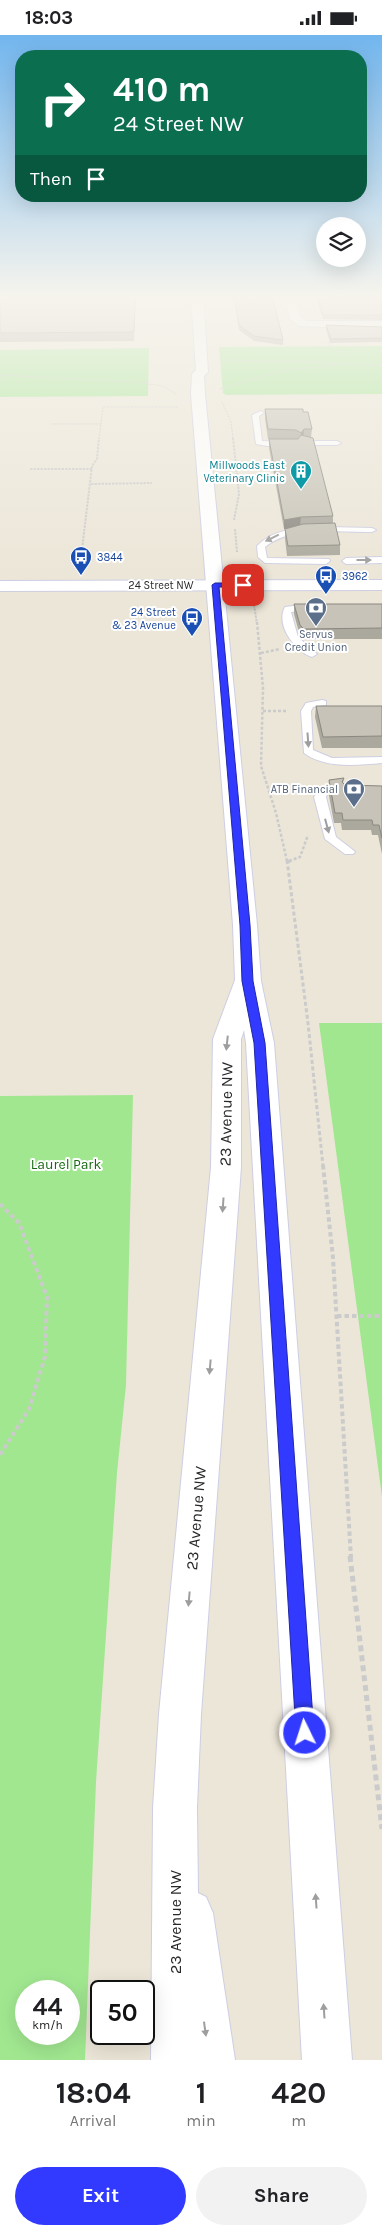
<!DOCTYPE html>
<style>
body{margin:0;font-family:Karla,sans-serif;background:#f2f2f2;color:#202124;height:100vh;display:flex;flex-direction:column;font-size:19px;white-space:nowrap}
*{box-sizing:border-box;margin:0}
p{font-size:16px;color:#757577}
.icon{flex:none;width:28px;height:28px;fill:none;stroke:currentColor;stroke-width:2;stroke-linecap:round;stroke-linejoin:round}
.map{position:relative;height:2025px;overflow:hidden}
.panel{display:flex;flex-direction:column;background:#fff;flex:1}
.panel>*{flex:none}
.guide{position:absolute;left:15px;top:15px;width:352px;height:152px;border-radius:20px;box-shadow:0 5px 20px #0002;background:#0b6e4f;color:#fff;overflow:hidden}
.controls{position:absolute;left:316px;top:182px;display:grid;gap:10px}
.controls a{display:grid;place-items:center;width:50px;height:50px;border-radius:50%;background:#fff;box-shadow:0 5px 20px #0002;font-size:25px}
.speed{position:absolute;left:15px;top:1945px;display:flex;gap:10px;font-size:25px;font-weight:700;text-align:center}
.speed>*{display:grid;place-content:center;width:65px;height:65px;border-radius:50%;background:#fff;box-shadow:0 5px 20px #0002;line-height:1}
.speed small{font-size:12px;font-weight:400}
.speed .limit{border:2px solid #111;border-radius:8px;background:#fff;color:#111}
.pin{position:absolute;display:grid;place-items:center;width:42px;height:42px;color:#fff;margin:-21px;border-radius:10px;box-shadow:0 2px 8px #0006}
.me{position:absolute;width:55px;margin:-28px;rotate:356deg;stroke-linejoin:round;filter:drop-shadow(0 0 4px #0008)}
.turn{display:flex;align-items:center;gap:18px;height:105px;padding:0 15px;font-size:22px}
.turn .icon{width:65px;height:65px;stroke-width:2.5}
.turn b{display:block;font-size:35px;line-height:42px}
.then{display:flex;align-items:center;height:48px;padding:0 15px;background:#0003;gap:10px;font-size:19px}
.eta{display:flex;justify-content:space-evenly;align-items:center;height:85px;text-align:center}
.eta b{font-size:30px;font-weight:700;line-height:35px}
.cta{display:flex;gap:10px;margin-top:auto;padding:10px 15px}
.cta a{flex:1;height:58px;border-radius:30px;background:#323aff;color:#fff;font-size:20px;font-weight:700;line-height:58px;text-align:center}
.cta a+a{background:#f2f2f2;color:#202124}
.status{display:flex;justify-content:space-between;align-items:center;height:35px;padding:0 25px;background:#fff;direction:ltr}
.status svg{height:14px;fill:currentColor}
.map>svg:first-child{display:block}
.green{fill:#a1e790;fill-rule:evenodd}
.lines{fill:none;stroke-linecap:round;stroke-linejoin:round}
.service-casing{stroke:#cecee3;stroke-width:2}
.minor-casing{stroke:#cecee3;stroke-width:2}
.tertiary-casing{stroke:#cecee3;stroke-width:2}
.secondary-casing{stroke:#cecee3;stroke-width:2}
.path-far5{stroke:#cbcbcb;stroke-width:1;stroke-dasharray:2 1;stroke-linecap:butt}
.path-far4{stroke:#cbcbcb;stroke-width:2;stroke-dasharray:2.5 1;stroke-linecap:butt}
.path-far3{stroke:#cbcbcb;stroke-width:2.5;stroke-dasharray:3 2;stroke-linecap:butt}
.path-far2{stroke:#cbcbcb;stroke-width:3;stroke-dasharray:4 2.5;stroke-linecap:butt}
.path-far1{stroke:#cbcbcb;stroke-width:4;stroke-dasharray:4.5 3;stroke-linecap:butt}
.path{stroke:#cbcbcb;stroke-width:5;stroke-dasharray:6 4;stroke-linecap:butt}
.service{fill:#fff;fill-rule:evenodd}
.minor{fill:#fff;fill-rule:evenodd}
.tertiary{fill:#fff;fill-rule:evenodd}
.secondary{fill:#fff;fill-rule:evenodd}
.wall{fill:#aba89e}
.shaded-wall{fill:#8b8881}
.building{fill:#c7c3b8;stroke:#8b8881}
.oneway{fill:#9e9e9e}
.route{fill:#323aff;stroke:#2026a6}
.labels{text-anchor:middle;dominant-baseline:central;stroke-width:4;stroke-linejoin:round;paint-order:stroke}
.far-culture-label{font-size:11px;fill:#0d838f;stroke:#fff;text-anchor:end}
.far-transit-label{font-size:11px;fill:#164399;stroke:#fff;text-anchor:start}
.far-street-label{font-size:11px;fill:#282828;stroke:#fff}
.far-service-label{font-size:11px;fill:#4e5e75;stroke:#fff}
.park-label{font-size:14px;fill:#196914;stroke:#fff}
.near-street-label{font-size:16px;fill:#282828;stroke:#fff}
</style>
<div class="status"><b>18:03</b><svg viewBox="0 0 49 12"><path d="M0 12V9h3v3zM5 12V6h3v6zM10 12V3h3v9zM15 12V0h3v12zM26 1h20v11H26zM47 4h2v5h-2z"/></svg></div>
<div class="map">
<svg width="382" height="2025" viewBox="0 0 382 2025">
<rect width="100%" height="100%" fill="#ece6d8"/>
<path class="green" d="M382,311v48l-156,1 -3,-2 -4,-46z
M149,313l-1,48 -148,1v-47z
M319,988h63v474z
M133,1060l-7,290 -9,88 -21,309 -11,278h-85v-964zM26,1956h43v43h-43z"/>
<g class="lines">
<g class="service-casing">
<path id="service" d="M261,376l3,2 -5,3 3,25 24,1 4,2 -1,2h-22l-11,-2 -4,-29z
M303,406h34l4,2 -4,2h-31l-4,-2z
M329,492l43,1 4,2 -4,2c-34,1 -78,-8 -107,15l2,11 62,1 1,2 -4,3 -61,-1 -7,-6 -1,-11c18,-19 48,-19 72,-19z
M382,522v6l-36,1 -4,-3 4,-3z
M311,569l3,1v4l-23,3 7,25 19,17 -5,3c-17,-6 -37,-32 -27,-50z
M322,665l4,1v4l-13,2 -2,4 2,39 19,8 50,-1v6c-25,2 -56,6 -78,-10l-3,-42 5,-8z
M323,754l5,3 -2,5 10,40 17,13 2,2 -2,2h-8l-20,-15 -11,-42 5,-7z"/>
</g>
<g class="minor-casing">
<path id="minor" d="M283,259h11l7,23 5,4h76v8l-83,-3 -9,-7z"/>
</g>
<g class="tertiary-casing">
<path id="tertiary" d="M382,545v10l-382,1v-10z"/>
</g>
<g class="secondary-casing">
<path id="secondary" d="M191,259h12l5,78 -4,4 1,18 52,531 4,56 13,62 78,1017h-50l-56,-1017 -2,-13 -3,9v128l-40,547 -4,94 1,85 8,4 7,16 22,147h-84l2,-252 6,-94 52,-547 2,-128 22,-59 -2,-55 -42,-531 1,-20 4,-4z"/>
</g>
<path class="path-far5" d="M328,307l3,7 15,5 2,5 -2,5
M221,325l77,1 84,5
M0,340l135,7 28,4 13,8
M0,344l9,-2
M220,354l61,-18 55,-6
M222,367l9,20 2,17
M51,389h50
M99,404l4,-32h75"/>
<path class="path-far4" d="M233,403l6,56 -5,26
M30,434h62
M91,449l61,-1
M235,494l2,23
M80,531l12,-100 5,-7 2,-21
M254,570l3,19"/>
<path class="path-far3" d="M257,587l6,66 -2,78 15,47 11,48
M261,618l19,-4
M263,676h25
M289,826l11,-4 8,-22"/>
<path class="path-far2" d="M287,825l21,163 15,143
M287,827l6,-2"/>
<path class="path-far1" d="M323,1130l10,93 18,300
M0,1169l19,19 28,74 -2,60 -16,52 -29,46
M337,1281h45"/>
<path class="path" d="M350,1521l32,273"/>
<use href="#service" class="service"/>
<use href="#minor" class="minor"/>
<use href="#tertiary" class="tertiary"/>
<use href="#secondary" class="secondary"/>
</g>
<path class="wall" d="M0,259h136l-2,47 -134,1z
M234,259h38l11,46v5l-29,-4 -15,-11z
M315,259h67v26l-59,-1z
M326,290l56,2v15l-52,1 -4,-14z
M265,374l38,3 9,17 -1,8 22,79v7l7,22v10l-53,1 -2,-17v-10h-1l-15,-81v-9h-1l-3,-20z
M294,569h88v35h-79l-3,-3 -6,-22z
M316,671h66v42h-60l-7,-31z
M344,743l-1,5 2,2 37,1v68l-4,-19h-6l-1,-5h-29l-1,-7h-7l-6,-33 1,-10z"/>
<path class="shaded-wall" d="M304,394l-1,10 -3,4 1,-10z
M301,482l-1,9 -16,3v-9z"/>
<path class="building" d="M0,259h135l-1,38 -134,1z
M234,259h38l11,46 -29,-4 -15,-11z
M317,259h65v21h-59z
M326,290l56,2v11l-51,1z
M265,374h38v3h5l4,17h-8l-3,4 -5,-3 -28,-1z
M301,400l12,3 20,78 -32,1 -17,3 -15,-81h29z
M335,488l5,22 -52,1 -3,-17 18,-5z
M294,569h88v24l-78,1 -4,-4z
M316,671h66v30l-59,1z
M344,743l-2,4 3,3 37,1v52l-3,-13h-6l-1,-5h-29l-1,-7h-7l-6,-33z"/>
<defs><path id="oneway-solid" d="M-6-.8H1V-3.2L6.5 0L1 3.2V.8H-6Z" transform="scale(1.25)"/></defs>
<g class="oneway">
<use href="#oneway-solid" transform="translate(272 503) rotate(154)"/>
<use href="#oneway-solid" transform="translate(364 525)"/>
<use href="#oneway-solid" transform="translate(308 705) rotate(86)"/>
<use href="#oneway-solid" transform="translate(327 791) rotate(75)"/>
<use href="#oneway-solid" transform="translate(227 1008) rotate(96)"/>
<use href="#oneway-solid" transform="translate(223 1170) rotate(94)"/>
<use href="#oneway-solid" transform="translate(210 1332) rotate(95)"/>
<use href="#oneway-solid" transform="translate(189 1564) rotate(95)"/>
<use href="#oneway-solid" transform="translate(316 1866) rotate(-94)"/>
<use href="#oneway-solid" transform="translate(324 1976) rotate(-94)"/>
<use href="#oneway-solid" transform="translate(205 1994) rotate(82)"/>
</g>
<linearGradient id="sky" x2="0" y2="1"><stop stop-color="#72b6ee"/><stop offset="0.48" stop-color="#f6f4ed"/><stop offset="1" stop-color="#f6f4ed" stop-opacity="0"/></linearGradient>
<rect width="382" height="543" fill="url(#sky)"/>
<path class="route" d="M243,548l3,2 -1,2h-26l31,338 3,56 12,62 49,690 -3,6 -6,2 -6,-2 -3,-6 -42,-690 -12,-62 -2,-56 -28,-340 3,-2z"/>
<defs>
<g id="building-pin" transform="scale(1.125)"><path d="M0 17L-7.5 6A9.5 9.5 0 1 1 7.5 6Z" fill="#0f9aa8" stroke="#fff"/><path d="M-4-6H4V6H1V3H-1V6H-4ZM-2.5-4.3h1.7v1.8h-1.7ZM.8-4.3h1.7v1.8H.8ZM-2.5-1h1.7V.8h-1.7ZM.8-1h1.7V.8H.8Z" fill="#fff"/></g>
<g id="bus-pin" transform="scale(1.125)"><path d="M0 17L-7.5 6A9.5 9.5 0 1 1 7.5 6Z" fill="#1a4fb4" stroke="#fff"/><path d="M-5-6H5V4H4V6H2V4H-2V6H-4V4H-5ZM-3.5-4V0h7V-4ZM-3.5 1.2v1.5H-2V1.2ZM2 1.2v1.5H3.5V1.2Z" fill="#fff"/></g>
<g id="bank-pin" transform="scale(1.125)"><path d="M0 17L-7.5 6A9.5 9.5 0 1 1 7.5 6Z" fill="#5c6f8a" stroke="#fff"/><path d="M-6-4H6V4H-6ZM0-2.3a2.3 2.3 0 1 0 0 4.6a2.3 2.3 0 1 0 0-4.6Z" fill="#fff"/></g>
</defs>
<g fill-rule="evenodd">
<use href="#building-pin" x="301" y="436"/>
<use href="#bus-pin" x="81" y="522"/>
<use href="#bus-pin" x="326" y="541"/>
<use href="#bank-pin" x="316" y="573"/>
<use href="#bus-pin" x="192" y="583"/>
<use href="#bank-pin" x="354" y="754"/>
</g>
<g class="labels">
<g class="far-culture-label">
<text x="285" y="430">Millwoods East<tspan x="285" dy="13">Veterinary Clinic</tspan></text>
</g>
<g class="far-transit-label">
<text x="97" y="522">3844</text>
<text x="342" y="541">3962</text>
<text x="176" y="577" text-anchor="end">24 Street<tspan x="176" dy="13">&amp; 23 Avenue</tspan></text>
</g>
<g class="far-street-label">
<text x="161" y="550">24 Street NW</text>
</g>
<g class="far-service-label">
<text x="316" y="599">Servus<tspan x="316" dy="13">Credit Union</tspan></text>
<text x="338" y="754" text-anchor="end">ATB Financial</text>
</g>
<g class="park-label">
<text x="66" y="1129">Laurel Park</text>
</g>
<g class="near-street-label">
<text transform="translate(226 1079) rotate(-89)">23 Avenue NW</text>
<text transform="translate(196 1483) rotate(-85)">23 Avenue NW</text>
<text transform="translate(175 1887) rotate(-90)">23 Avenue NW</text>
</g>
</g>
</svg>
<div class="controls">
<a><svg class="icon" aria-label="layers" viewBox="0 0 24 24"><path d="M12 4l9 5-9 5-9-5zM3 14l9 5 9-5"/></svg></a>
</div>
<div class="speed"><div>44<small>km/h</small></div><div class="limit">50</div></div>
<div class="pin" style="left:243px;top:550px;background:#d93025"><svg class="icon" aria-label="arrive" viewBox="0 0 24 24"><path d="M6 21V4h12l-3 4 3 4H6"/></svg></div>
<svg class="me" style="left:305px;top:1698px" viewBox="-20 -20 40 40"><circle r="17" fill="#323aff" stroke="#fff" stroke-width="3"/><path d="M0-11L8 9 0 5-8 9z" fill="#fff"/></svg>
<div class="guide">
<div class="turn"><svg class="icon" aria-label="right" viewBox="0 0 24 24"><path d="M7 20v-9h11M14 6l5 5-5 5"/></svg><div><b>410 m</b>24 Street NW</div></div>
<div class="then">Then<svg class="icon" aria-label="arrive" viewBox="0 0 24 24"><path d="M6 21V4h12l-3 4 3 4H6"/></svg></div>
</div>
</div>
<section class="panel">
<div class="eta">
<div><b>18:04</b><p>Arrival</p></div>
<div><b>1</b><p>min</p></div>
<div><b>420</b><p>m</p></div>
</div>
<div class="cta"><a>Exit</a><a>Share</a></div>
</section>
